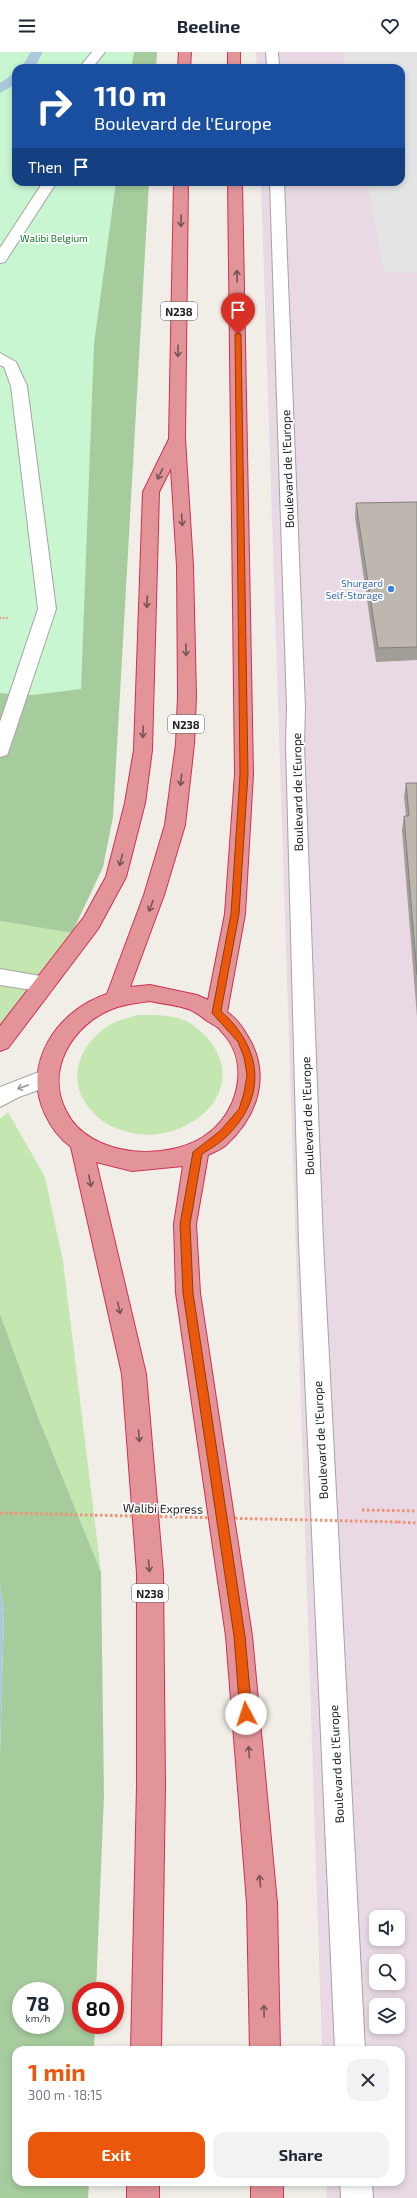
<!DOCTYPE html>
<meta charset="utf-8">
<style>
body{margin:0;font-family:"Exo 2",sans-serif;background:#f2f2f3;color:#1f2937;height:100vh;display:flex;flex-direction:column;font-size:15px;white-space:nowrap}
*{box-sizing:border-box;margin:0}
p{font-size:13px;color:#747a83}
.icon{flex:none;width:22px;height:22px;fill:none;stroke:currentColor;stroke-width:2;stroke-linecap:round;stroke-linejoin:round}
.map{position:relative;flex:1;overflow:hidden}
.side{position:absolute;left:12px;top:1994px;width:393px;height:140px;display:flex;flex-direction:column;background:#fff;border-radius:12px;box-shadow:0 2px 6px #0003}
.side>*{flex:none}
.hud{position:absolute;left:12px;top:12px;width:393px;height:122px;border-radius:12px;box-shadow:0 2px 6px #0003;background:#1a4fa0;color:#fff;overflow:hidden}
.tools{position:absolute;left:369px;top:1858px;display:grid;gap:8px}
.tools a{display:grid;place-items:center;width:36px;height:36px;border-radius:8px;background:#fff;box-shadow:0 2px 6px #0003;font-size:20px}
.speed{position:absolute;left:12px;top:1930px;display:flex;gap:8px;font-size:20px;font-weight:700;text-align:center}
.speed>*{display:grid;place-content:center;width:52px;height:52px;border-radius:50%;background:#fff;box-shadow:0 2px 6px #0003;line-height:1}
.speed small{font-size:10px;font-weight:400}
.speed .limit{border:6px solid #d22;background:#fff;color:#111}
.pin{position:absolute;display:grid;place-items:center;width:34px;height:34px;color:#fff;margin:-41px -17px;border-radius:50% 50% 50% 0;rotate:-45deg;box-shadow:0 0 4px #0007}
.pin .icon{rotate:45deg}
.me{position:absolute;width:44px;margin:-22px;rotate:355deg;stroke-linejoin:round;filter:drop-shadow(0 0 3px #0008)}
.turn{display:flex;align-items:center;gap:14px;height:84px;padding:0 16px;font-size:18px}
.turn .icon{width:52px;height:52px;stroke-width:2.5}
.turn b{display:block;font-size:28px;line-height:34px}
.then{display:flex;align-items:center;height:38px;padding:0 16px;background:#0003;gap:8px;font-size:15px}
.round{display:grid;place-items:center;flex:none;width:42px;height:42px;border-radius:12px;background:#f2f2f3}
.head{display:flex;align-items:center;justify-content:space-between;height:68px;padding:0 16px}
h1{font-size:24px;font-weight:700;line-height:30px;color:#ea580c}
.cta{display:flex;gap:8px;margin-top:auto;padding:8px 16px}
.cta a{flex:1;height:46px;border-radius:12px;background:#ea580c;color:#fff;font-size:16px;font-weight:700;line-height:46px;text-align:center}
.cta a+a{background:#f2f2f3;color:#1f2937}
header{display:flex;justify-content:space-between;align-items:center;height:52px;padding:0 16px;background:#fff;font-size:18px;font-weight:700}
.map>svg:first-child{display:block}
.industrial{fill:#e8d9e4;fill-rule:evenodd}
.grass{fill:#c4e6b0}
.forest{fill:#a6cc9e;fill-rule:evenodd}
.park{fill:#c7f6d1}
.parking{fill:#e4e4e4}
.water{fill:#aac9da}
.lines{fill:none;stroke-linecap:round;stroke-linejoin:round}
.minor-casing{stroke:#a4a4a4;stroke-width:2}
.highway-casing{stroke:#d03154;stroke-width:2}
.path-far1{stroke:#f19276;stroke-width:2;stroke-dasharray:1.5 1.5;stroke-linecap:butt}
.path{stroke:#f19276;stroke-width:3;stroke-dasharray:2.5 2.5;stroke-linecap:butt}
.minor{fill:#fff;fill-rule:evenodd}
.highway{fill:#e29499;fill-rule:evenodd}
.path-bridge{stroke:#f19276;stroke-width:3;stroke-dasharray:2.5 2.5;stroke-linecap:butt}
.wall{fill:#a39d97}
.building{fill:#bdb7b0;stroke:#84807b}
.oneway{stroke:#775456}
.oneway2{stroke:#9b9b9b}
.route{fill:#ea580c;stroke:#983908}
.shop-dot{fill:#3f7fe0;stroke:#fff;stroke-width:1.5}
.labels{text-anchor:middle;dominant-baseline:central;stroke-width:3.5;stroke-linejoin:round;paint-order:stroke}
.far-park-label{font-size:10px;fill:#137828;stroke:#fff}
.far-shop-label{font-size:10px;fill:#366cbe;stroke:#fff;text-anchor:end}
.shield{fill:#fff;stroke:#636363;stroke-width:1}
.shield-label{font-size:11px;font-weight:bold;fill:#202020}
.street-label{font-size:12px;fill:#202020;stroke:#fff}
</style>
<header><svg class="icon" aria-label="menu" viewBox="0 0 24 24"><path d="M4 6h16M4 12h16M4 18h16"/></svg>Beeline<svg class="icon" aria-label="heart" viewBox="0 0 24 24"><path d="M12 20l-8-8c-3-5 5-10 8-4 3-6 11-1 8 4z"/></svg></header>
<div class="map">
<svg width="417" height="2146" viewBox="0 0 417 2146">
<rect width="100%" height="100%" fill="#f0eee7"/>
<path class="industrial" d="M256,0h161v2146h-90l-1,-16h75v-132h-79l-61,-1868h140v-114h-144zM376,1865h22v22h-22zM376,1909h22v22h-22zM376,1953h22v22h-22z"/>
<path class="grass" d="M0,869l72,12 -72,95z
M137,963c17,0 35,-1 51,7 10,6 20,15 26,25 31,50 -29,94 -76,87 -19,-3 -35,-9 -47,-24 -27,-30 -11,-67 20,-86 8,-4 18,-6 26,-9z
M8,1060l37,65 18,84 38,311 -63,-155 -38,-103v-195z"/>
<path class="forest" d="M134,0h23l-1,16h-25z
M56,130h93l-36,635 -10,50 -31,66 -72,-12v-228l33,1z
M0,1262l38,103 63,155 3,223 -8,196h-15v34h14l-1,25h-78v132h73l-1,16h-88v-444l4,-142 -4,-27zM21,1939h34v34h-34z"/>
<path class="park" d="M0,0h134l-3,16h-115v114h100l-22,162 -13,345 -48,6 -33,-2z"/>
<path class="parking" d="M343,0h74v221h-33l-17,-91h34v-114h-55z"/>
<path class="water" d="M31,0h12l-9,16h-13z
M16,20v12l-16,9v-10z
M0,1533l4,27 -4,142z"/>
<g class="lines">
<g class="minor-casing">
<path id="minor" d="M92,0h13l-13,16h-13z
M266,0h12l1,16h-12z
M43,130h14l-52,80 -5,1v-15z
M270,130h14l21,526 -1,36 19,498 42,808h-30l-36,-808 -13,-498 1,-36z
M0,301l16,9 11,24 29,223 -47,141 -2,5 -7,2v-35l38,-113 -27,-223 -7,-19 -4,-2z
M0,917l52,9 3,6 -3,6 -7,2 -45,-7z
M47,1017l8,3 3,6 -3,6 -36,13 -19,10v-20z
M340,2130h32l1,16h-32z"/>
</g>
<g class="highway-casing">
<path id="highway" d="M179,0h12l-1,16h-12z
M228,0h12v16h-12z
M174,130h14l-3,257 8,127 3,130 -2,48 -9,81 -21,70 -34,92 20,-2 47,10 11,5 17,-86 10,-140 -7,-592h14l11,592 -8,140 -18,98c9,6 14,13 20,23 24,38 12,80 -21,110 -4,4 -12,7 -18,10l-12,69 4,69 52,343 25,267 3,147h-30l-3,-147 -21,-267 -50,-343 -2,-69 9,-58 -51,5 -36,-9 50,212 17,199 2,212 -4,265h-30l6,-265v-212l-15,-199 -51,-227c-12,-9 -20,-20 -26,-33 -24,-51 13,-104 62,-120l37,-99 21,-70 11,-81 2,-48 -1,-130 -6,-98 -12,24 -7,258 -7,53 -19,74 -28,52 -90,119 -8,3v-25l84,-109 22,-40 19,-74 9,-53 9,-258 26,-53zM150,949c13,3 29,4 41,9 6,3 11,7 15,10 5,4 12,6 15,11 29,29 19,77 -11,101 -37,31 -121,27 -144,-21 -21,-41 6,-86 46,-102 12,-5 25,-6 38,-8z
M127,2130h32v16h-32z
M251,2130h32v16h-32z"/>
</g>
<path class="path-far1" d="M0,566h9"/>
<path class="path" d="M362,1458l55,1
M398,1470l19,1"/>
<use href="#minor" class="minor"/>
<use href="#highway" class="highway"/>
<path class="path-bridge" d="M0,1461l398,9"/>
</g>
<path class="wall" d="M417,450v158l-41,2 -21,-145 1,-14z
M406,731h11v234l-15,-187 2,-14h2l-2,-19z"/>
<path class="building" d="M417,450v145l-39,1 -22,-145z
M406,731h11v192l-13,-159h5z"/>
<defs><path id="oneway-shaft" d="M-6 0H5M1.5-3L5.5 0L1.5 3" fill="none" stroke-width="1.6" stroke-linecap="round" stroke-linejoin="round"/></defs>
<g class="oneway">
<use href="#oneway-shaft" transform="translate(181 169) rotate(91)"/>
<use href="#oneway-shaft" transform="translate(237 224) rotate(-91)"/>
<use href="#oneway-shaft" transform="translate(178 299) rotate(91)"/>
<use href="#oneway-shaft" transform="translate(160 422) rotate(116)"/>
<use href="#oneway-shaft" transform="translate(182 468) rotate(86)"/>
<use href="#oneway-shaft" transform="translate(147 550) rotate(92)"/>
<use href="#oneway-shaft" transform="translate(186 598) rotate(89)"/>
<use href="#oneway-shaft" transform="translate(143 680) rotate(92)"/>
<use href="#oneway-shaft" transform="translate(181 728) rotate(97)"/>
<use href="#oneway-shaft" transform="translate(121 808) rotate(104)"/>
<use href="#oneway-shaft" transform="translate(151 854) rotate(111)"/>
<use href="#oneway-shaft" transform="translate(90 1129) rotate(77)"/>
<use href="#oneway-shaft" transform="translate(119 1256) rotate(77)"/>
<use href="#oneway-shaft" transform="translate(139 1384) rotate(85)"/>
<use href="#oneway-shaft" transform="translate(149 1514) rotate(85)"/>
<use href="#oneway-shaft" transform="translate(249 1700) rotate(-95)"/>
<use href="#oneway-shaft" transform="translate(260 1829) rotate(-95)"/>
<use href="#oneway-shaft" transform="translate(264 1959) rotate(-91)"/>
</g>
<use class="oneway2" href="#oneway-shaft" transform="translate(23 1035) rotate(161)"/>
<path class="route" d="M238,281l3,1 7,440 -9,140 -18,97c41,37 47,85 6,125 -7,7 -17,13 -25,18l-12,70 3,69 52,343 7,78 -2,4 -4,2 -4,-2 -2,-4 -6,-78 -51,-343 -3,-69 13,-72 27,-21 19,-22 5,-16 3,-18 -3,-18 -6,-15 -26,-29 19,-99 9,-140 -5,-440z"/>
<circle class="shop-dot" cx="391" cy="537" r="4"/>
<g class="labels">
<g class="far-park-label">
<text x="54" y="186">Walibi Belgium</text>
</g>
<g class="far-shop-label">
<text x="383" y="531">Shurgard<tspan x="383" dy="12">Self-Storage</tspan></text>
</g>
<g class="shield">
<rect x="161" y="250" width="36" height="18" rx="3"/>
<rect x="168" y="663" width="36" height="18" rx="3"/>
<rect x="132" y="1532" width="36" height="18" rx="3"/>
</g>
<g class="shield-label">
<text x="179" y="259">N238</text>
<text x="186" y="672">N238</text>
<text x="150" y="1541">N238</text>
</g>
<g class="street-label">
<text transform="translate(287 417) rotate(-92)">Boulevard de l'Europe</text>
<text transform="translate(297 740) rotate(-91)">Boulevard de l'Europe</text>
<text transform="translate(307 1064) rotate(-92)">Boulevard de l'Europe</text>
<text transform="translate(320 1388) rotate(-93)">Boulevard de l'Europe</text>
<text transform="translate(163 1456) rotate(1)">Walibi Express</text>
<text transform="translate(336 1712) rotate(-93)">Boulevard de l'Europe</text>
</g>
</g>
</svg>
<div class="tools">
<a><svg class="icon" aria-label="sound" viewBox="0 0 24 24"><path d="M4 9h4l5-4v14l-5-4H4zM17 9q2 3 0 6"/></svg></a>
<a><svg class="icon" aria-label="search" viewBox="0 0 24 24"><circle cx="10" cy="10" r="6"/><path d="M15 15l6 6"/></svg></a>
<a><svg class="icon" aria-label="layers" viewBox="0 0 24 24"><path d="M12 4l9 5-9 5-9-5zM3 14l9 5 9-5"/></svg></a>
</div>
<div class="speed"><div>78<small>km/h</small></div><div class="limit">80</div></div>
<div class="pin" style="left:238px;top:282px;background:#d93025"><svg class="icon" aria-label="arrive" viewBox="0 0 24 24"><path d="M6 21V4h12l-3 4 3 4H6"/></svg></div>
<svg class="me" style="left:246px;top:1662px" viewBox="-20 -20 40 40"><circle r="19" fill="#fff"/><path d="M0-13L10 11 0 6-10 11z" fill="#ea580c"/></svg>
<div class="hud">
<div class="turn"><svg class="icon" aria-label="right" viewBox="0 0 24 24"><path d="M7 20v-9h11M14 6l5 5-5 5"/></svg><div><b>110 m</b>Boulevard de l'Europe</div></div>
<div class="then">Then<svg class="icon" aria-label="arrive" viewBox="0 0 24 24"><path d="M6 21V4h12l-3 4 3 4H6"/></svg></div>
</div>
<section class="side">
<div class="head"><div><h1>1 min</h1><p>300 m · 18:15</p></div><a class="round"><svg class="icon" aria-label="close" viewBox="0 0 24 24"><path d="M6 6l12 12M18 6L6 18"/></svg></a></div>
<div class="cta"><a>Exit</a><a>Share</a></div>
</section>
</div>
